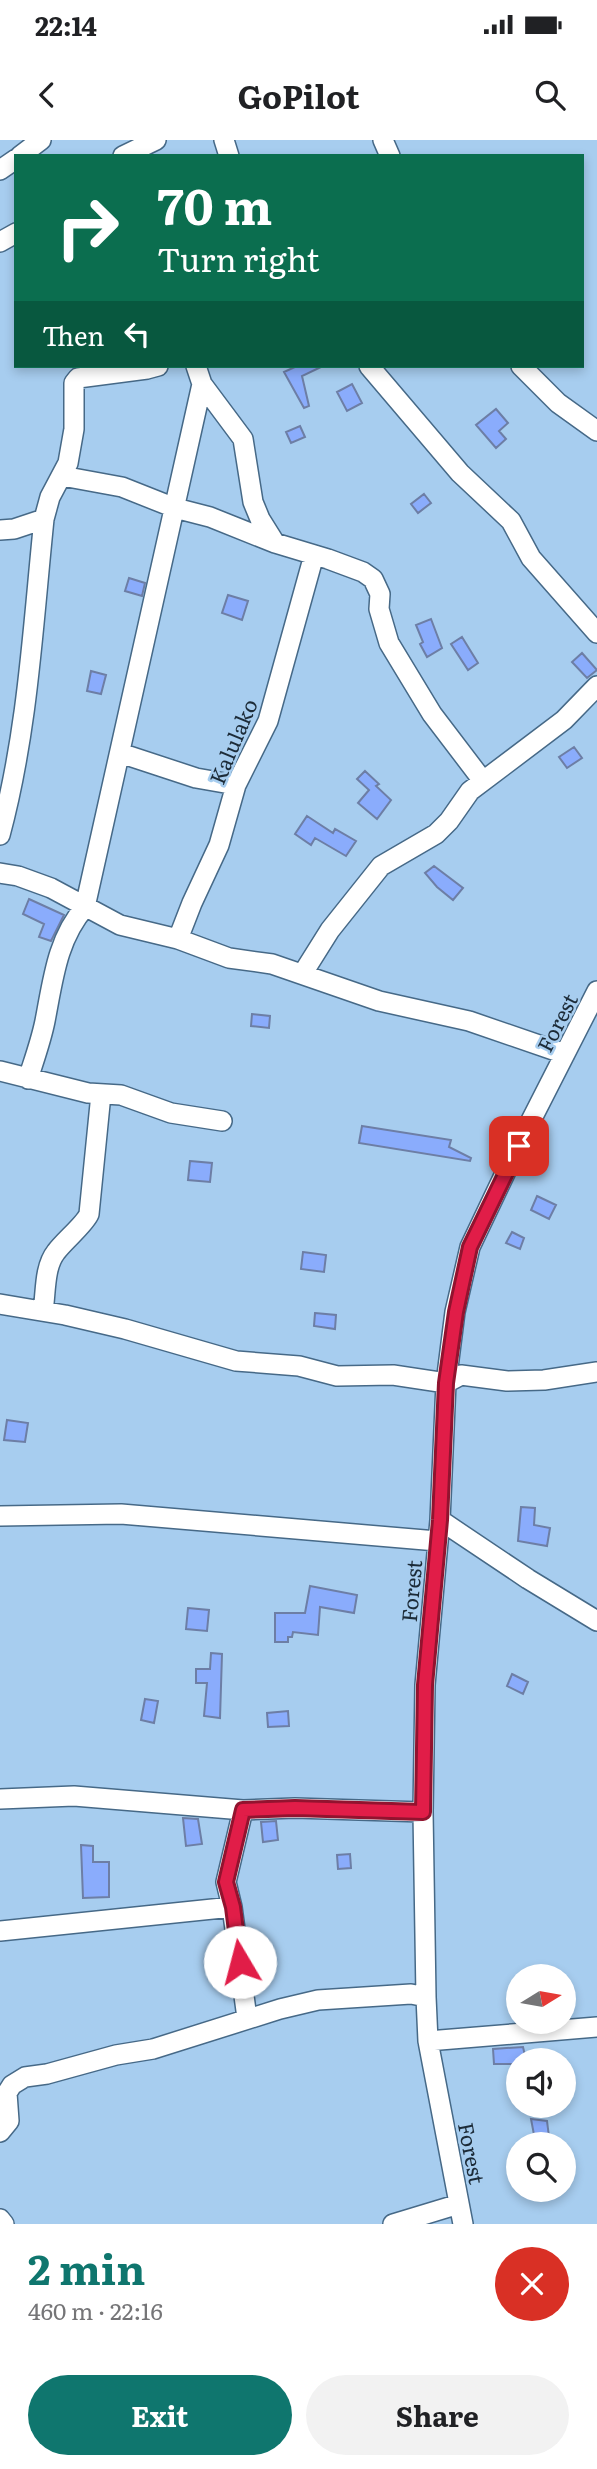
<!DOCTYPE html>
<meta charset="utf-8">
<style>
body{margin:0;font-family:Literata,serif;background:#f2f2f2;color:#202124;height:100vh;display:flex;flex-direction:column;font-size:26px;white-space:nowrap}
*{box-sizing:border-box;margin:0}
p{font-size:23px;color:#757577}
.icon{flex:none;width:38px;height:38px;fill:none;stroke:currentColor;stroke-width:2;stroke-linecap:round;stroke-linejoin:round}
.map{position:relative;height:2084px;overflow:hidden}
.drawer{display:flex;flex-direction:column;background:#fff;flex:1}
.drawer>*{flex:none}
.hud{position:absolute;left:14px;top:14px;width:570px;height:214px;border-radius:0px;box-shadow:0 4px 10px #0003;background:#0b6e4f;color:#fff;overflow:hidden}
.needle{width:46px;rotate:79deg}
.tools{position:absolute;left:506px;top:1824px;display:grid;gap:14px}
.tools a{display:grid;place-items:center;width:70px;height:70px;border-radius:50%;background:#fff;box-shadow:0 4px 10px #0003;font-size:35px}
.pin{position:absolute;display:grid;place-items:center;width:60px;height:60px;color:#fff;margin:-30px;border-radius:14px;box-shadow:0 4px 10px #0006}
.me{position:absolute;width:77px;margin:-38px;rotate:352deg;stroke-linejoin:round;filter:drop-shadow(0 0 5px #0008)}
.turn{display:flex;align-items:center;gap:24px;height:147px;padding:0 28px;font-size:32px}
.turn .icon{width:91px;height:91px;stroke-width:2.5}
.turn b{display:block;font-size:49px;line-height:60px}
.then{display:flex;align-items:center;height:66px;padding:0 28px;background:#0003;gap:14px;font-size:26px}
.round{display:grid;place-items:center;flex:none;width:74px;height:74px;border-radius:37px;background:#f2f2f2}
.summary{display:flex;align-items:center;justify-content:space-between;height:119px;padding:0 28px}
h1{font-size:42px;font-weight:700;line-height:52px;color:#0f766e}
.cta{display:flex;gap:14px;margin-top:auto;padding:14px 28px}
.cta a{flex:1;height:80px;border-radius:42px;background:#0f766e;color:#fff;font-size:28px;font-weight:700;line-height:80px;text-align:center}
.cta a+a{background:#f2f2f2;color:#202124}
.status{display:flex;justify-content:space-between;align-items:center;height:49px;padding:0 35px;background:#fff;direction:ltr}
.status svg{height:19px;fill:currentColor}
header{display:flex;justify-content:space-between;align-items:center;height:91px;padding:0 28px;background:#fff;font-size:32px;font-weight:700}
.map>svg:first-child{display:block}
.building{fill:#8aacfc;stroke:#6d7ea5;stroke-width:2}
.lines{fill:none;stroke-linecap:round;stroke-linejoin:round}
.minor-casing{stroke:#466987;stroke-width:22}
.minor{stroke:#fff;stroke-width:19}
.route-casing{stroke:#92132f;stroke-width:18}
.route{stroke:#e11d48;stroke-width:12}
.labels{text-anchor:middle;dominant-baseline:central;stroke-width:5;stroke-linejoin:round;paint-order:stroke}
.street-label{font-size:21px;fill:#1c2b38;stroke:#a7cdef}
</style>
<div class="status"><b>22:14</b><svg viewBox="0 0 49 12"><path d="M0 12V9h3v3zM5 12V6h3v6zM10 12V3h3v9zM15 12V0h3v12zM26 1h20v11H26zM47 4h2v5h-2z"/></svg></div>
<header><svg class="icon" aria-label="back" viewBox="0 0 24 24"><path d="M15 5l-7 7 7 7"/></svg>GoPilot<svg class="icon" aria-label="search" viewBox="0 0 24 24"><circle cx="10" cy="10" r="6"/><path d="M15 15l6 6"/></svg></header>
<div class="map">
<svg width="597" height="2084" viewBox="0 0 597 2084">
<rect width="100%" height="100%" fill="#a7cdef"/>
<path class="building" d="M297,226h26l-21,10 7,30 -5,2 -20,-36z
M352,244l10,19 -15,8 -10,-19z
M496,269l12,14 -9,8 7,8 -10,9 -20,-23z
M300,286l5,11 -14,6 -5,-11z
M424,354l7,9 -13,10 -7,-9z
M129,438l16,5 -3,13 -17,-5z
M228,455l20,6 -6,19 -20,-7z
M431,479l11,29 -15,9 -7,-13 3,-2 -7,-17z
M462,497l16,26 -10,7 -17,-26z
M582,513l15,17 -10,8 -15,-16z
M91,531l15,4 -5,19 -14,-3z
M574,607l8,11 -15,10 -8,-11z
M365,631l14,13 -3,2 15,14 -14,19 -19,-16 11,-13 -12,-11z
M307,676l26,17 2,-4 21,12 -10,15 -31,-18 -4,7 -16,-11z
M434,726l29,22 -10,12 -16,-13 -12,-14z
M29,759l35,16 -13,26 -12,-4 5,-13 -21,-10z
M252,874l18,2 -1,12 -18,-2z
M362,986l89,14 -2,7 22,11 -1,3 -111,-18z
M190,1021l22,2 -2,19 -22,-2z
M537,1056l19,9 -7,14 -18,-9z
M512,1092l12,6 -4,11 -14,-6z
M303,1112l23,3 -2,17 -23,-3z
M315,1173l21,2 -1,14 -21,-3z
M7,1280l21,3 -3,19 -21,-2z
M521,1367l14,1 -1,17 16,3 -3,18 -29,-5z
M310,1446l47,9 -3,18 -34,-6 -2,28 -25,-3 -1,5h-4v5h-13v-29h30z
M188,1468l21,2 -2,21 -21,-2z
M211,1513l11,1 -2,64 -16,-2 3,-33h-11v-14h14z
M512,1534l16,8 -5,12 -16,-8z
M145,1559l13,2 -4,22 -13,-3z
M288,1571l1,15 -21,1 -1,-14z
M183,1678l15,1 4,25 -16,2z
M276,1681l2,19 -15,2 -2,-20z
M81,1705l12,1v16h16v35l-26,1z
M350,1714l1,14 -13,1 -1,-14z
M523,1907l3,13h-8v4h-24l-1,-15z
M531,1979l16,2 2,16 -14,3z"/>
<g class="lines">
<g class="minor-casing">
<path id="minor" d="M224,0l5,16
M383,0l7,16
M20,16l21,-16
M123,16l33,-16
M0,30l16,-11
M0,102l16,-9
M196,226l6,18 41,55 10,63 7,17 15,24
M369,226l91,107 51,48 20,37 66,75
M521,226l37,37 39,28
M62,336l60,11 53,21 35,9 65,26 53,16 35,13 10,7 7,15 -1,15 10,34 43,71 51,67
M0,390l14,-1 30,-10
M120,613l76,25 40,7
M0,695c28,-104 33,-210 44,-316l6,-22 18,-34 6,-34v-46l4,-5 69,-9 11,-3
M0,733l18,3 33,12 69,37 58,14 51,19 43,6 107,37 90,20 96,33
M178,799l14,-36 27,-58 17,-60 32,-64 46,-166
M303,833l27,-43 51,-64 55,-32 13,-13 21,-30 94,-71 33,-34
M0,931l88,22 33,2 50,18 51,8
M28,939c6,-19 13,-38 17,-58 8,-41 12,-82 40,-114l117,-523
M0,1164l65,11 60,14 111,32 63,5 38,10 56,-1 53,8 15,-8 46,6 37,-1 53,-8
M43,1171c3,-18 1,-44 13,-59 8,-11 29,-28 33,-38l12,-120
M0,1376l121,-2 316,27
M440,1380l88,59 69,42
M0,1659l74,-3 169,14 52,-2 128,4
M243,1670l-17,72 6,25 15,111
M0,1791l232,-24
M428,1901l169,-14
M0,1992l9,-11 -2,-28 5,-8 13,-8 22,-3 69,-19 37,-6 127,-40 38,-9 93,-6 15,3
M0,2079l4,5
M393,2084l66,-20
M463,2084l-35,-183 -2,-44 -3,-185 2,-127 15,-165 6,-137 9,-71 15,-65 48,-101 79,-155"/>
</g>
<use href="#minor" class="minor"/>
</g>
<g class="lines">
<g class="route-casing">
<path id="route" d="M240,1822l-7,-55 -7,-25 17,-72 52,-2 128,4 2,-127 15,-165 6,-137 10,-71 14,-65 49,-101"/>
</g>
<use href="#route" class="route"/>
</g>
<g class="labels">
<g class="street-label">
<text transform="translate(232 601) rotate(-67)">Kalulako</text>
<text transform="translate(556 882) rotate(-63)">Forest</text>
<text transform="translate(410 1451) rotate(-85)">Forest</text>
<text transform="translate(473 2013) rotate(79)">Forest</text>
</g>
</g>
</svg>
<div class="tools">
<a><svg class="needle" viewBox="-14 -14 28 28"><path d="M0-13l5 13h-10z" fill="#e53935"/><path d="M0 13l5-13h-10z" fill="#757577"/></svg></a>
<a><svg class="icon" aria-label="sound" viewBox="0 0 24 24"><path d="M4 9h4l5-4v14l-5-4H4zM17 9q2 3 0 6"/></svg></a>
<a><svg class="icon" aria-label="search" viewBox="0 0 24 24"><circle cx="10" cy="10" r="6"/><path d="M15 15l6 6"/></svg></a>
</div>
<div class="pin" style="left:519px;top:1006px;background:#d93025"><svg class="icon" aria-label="arrive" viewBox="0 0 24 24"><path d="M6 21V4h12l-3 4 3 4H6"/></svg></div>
<svg class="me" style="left:240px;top:1822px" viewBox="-20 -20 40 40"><circle r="19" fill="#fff"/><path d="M0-13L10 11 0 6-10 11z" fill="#e11d48"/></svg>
<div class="hud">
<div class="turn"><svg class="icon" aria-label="right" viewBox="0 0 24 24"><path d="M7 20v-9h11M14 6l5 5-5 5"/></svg><div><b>70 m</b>Turn right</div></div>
<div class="then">Then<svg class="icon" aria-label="left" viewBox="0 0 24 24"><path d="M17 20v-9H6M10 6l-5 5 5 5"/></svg></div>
</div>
</div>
<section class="drawer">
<div class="summary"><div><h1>2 min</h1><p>460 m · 22:16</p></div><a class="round" style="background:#d93025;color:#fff"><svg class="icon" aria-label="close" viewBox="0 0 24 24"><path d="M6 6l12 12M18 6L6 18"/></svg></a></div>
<div class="cta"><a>Exit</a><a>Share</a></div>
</section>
